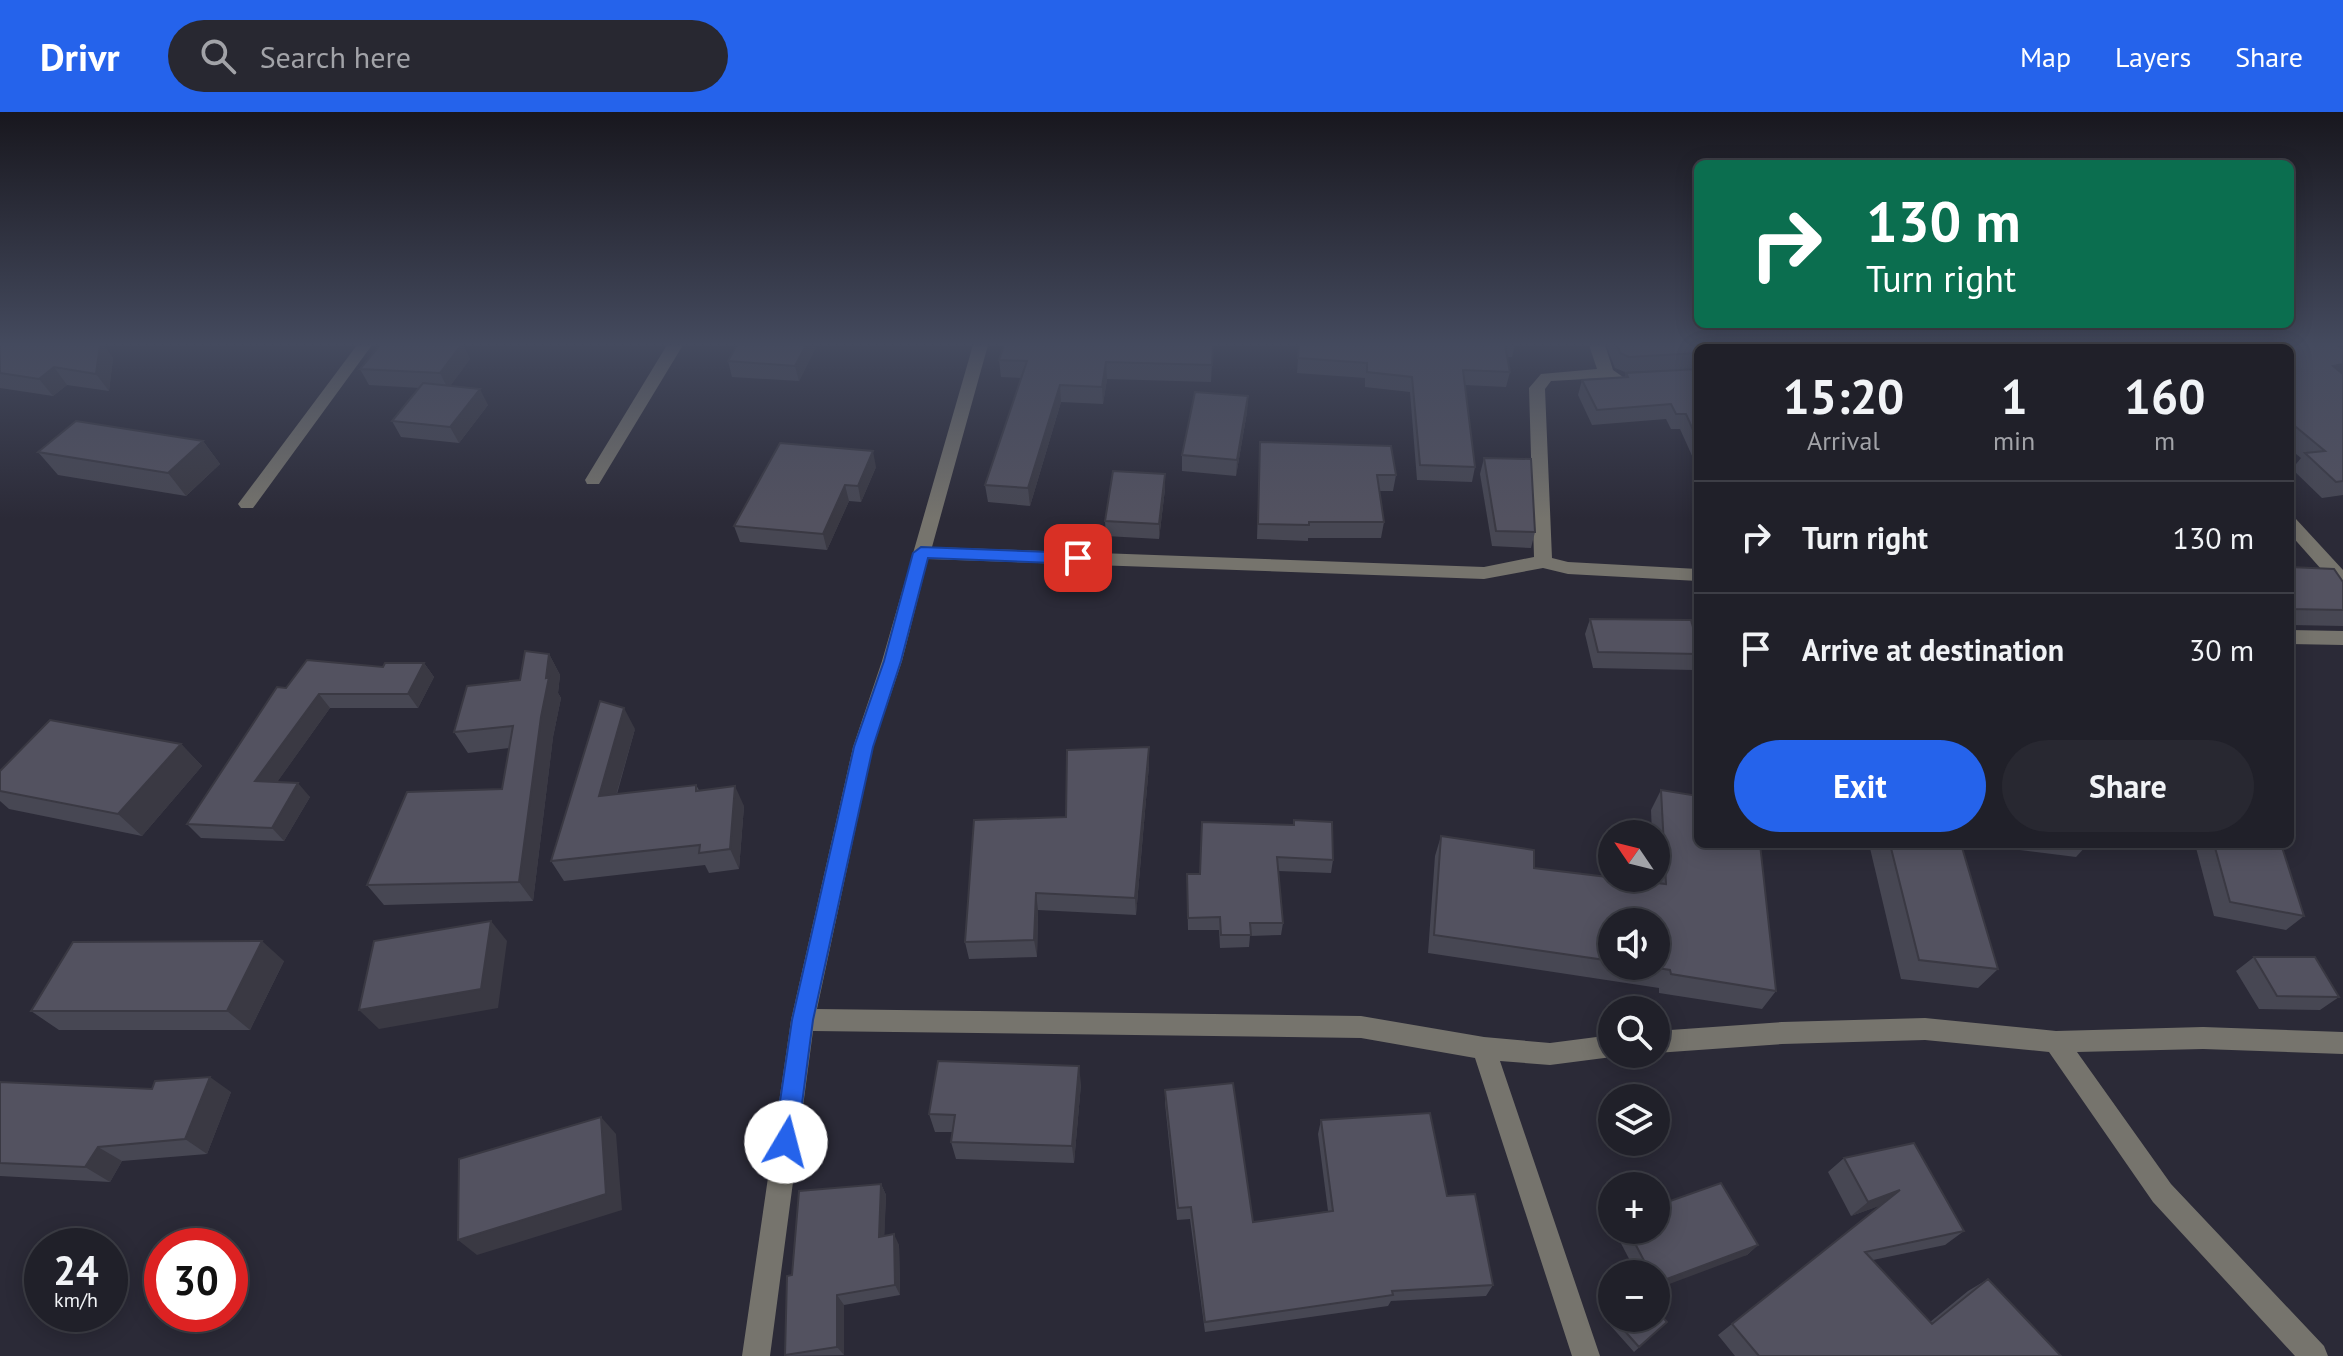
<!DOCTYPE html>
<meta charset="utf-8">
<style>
body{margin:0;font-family:"PT Sans",sans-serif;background:#282831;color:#f1f3f6;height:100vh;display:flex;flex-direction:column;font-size:30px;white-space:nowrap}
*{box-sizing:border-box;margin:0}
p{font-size:26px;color:#a2a3a8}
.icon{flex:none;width:44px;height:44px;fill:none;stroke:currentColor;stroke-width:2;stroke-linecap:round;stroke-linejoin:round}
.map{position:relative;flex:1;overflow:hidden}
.drawer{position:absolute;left:1694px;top:232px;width:600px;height:504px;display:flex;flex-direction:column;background:#202029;border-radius:12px;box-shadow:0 4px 20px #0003,0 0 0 2px #3d3e46}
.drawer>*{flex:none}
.guide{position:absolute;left:1694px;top:48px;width:600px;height:168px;border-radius:12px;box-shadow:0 4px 20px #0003,0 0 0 2px #3d3e46;background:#0b6e4f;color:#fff;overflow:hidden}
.needle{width:52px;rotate:305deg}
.buttons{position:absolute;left:1598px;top:708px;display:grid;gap:16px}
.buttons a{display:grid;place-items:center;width:72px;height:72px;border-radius:50%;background:#202029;box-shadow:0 4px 20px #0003,0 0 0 2px #3d3e46;font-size:40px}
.speed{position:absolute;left:24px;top:1116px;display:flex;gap:16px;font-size:40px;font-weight:700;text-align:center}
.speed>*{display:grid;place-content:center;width:104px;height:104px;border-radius:50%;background:#202029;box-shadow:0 4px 20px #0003,0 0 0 2px #3d3e46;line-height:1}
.speed small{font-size:20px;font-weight:400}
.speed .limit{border:12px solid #d22;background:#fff;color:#111}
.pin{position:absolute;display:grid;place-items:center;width:68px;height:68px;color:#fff;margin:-34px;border-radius:16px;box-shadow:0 4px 12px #0006}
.me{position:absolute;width:88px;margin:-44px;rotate:8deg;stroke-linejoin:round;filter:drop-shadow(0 0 6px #0008)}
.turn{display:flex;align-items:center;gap:28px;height:168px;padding:0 40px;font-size:36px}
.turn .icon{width:104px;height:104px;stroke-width:2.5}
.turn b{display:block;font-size:56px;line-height:68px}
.eta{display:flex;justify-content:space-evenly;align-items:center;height:136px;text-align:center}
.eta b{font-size:48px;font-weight:700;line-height:56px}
.button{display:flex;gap:16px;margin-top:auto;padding:16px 40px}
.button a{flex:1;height:92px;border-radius:48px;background:#2563eb;color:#fff;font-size:32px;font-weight:700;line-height:92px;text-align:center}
.button a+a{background:#282831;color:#f1f3f6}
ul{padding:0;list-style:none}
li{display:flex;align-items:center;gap:24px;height:112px;padding:0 40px;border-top:2px solid #3d3e46}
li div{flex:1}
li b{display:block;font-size:30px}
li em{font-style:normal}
header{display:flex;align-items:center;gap:48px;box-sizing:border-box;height:112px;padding:0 40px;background:#2563eb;color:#fff}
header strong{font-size:38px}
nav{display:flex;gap:44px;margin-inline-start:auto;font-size:28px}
.search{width:560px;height:72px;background:#282831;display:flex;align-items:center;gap:20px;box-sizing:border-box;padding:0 28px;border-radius:44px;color:#a2a3a8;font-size:30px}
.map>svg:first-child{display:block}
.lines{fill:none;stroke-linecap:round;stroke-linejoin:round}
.minor{fill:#76746d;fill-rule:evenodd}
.wall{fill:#474753;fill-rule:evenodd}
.shaded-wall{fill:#3a3943}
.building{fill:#535260;stroke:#3a3943;stroke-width:2}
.route{fill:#2563eb;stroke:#184099;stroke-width:2}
</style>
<header>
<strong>Drivr</strong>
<div class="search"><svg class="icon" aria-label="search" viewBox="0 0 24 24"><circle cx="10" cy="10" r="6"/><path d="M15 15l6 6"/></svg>Search here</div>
<nav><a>Map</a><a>Layers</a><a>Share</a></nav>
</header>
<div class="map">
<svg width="2343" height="1244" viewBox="0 0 2343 1244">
<rect width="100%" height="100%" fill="#2b2a37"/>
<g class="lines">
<path class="minor" d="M357,233h15l-119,163h-12l-3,-4 3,-4z
M667,233h16l-84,139h-12l-2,-4z
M973,233h15l-56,202 552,20 50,-10 -5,-169 12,-14 56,-5 -8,-24h16l8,25 10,7 -3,3 -16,-2 -53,3 -6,8 7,169 16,4 130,7v12l-130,-7 -25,-6 -59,11 -556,-20 -26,102 -29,86 -56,262 544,7 123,21 66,6 62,-8v19h8l-8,3 -62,8 -50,-4 100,295h-28l-97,-298 -114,-20 -548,-7 -43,325h-28l49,-336 62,-273 29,-86z
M1794,233h15l3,3h-16z
M2290,405l6,2 47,51v18l-6,-1 -47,-53z
M2290,518l53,1v14l-53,-1z
M1925,906l131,13 147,-4 140,5v22l-140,-5 -126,3 94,132 153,162 4,10h-33l-142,-154 -104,-150 -124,-12 -143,4 -126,9v-22l126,-9z"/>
</g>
<path class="wall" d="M0,233h103l10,13 -4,33 -42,-6 -14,11 -53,-8z
M380,233h83l7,14 -20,27 38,19 -29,38 -58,-6 -9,-16 28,-33 -51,-3 -9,-16z
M817,233l-18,36 -67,-4 -4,-16z
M1213,233l-2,37 -104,-3 -4,25 -42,-2 -31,104 -42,-4 -3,-17 36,-107 -20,-1 -2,-17z
M1299,233h216l-3,12h-5l3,15 -4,15 -41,-2 10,82 -3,15 -55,-2 -7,-88 -45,-5v-9l-68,-5z
M1606,233h183l-1,3h-90v21l-73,3 -10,-4z
M1850,233h275l2,3h-275z
M2148,233h189l6,4v146l-21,3 -30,-29 9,-11 -11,-9v-101h-139z
M1698,257v100l-18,-40h-9l-5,-10 -74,6 -14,-30 4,-15 43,-3 1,-4z
M1248,284l-1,16 -11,64 -54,-5v-16z
M203,329l17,23 -34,32 -128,-21 -20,-23z
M1260,330l136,33 -3,16h-14l5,31 -3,16h-73v3l-51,-2z
M1484,346l51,74 -4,16 -39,-2 -12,-72z
M876,355l-15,35 -12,-1 -22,49 -87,-8 -6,-16z
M1165,362v15l-6,50 -53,-3 -1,-15z
M2290,455l53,15v44l-53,-1z
M1590,507l108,26v15l-4,10 -101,-2 -8,-34z
M549,542l11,21 -2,18 3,5 -8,39 -20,164 -149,4 -17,-20 135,-96 7,-41 -41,5 -14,-21 66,-52z
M424,551l10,14 -16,31h-88l-53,74 33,15 -26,44 -83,-3 -14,-14 99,-136 97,-21z
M635,617l-18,65 79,-9 3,5 45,16 -5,63 -30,4 -4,-8 -141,16 -13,-20z
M181,632l21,22 -60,70 -133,-27 -9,-8v-30z
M1149,635v18l-13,150 -98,-5 -1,47 -68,2 -4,-17 101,-125z
M1661,678l115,201 -14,18 -103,-16v-5l-231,-35 7,-97 6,-20 93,32 120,15v-5h2v-44h-4l-1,-24zM1612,810l44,44h-44z
M1202,710l131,38 -2,13 -53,-2 5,52 -2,12 -31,1 -1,11 -29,1 -1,-18h-31l-1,-43 13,-13z
M1869,732h92l37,125 -20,19 -77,-9z
M1971,732h117l-12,13z
M2195,732h86l23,72 -18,14 -72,-14z
M2254,845l85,40 -19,13 -61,-1 -23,-38z
M284,849l-34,69h-191l-28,-19z
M0,970l231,10 -24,62 -85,7 -12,21 -110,-6z
M1081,972l-7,79 -118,-4 -5,-17 1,-10h-17l-6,-18z
M1165,978l88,132 75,-11 -10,-77 3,-14 126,76 46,89 -7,11 -95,5 -3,5 -183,26 -15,-113 -13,1 -12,-117z
M1844,1046l120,73 -19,14 -72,15 57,62 38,-31 20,-12 73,77h-326l-17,-21 163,-130 -30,11 -23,-44z
M881,1072l5,11 -2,41 15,9 1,50 -56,10v50l-58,1 6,-81z
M1614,1118h42l102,15 -11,10 -91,19h-19z
M1617,1206l50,4 -33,30 -24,-27z"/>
<path class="shaded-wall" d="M100,233h3l10,13 -4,33 -13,-17z
M461,233h2l7,14 -22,30 -8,-16z
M806,233h11l-18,36 -4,-15z
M1106,250l1,17 -4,25 -1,-17z
M2343,252v14l-10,-12z
M54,255l13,18 -14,11 -14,-17z
M1060,273l1,17 -31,104 -2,-18z
M480,277l8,16 -29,38 -9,-16z
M1248,284l-1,16 -11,64 1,-16z
M203,329l17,23 -34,32 -18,-23z
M873,339l3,16 -15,35 -3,-16z
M1165,362v15l-6,50v-15z
M845,373l4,16 -22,49 -4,-16z
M549,542l11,21 -2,18 3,5 -8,39 -20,164 -14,-19z
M424,551l10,14 -16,31 -10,-14z
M319,582l11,14 -62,87 -13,-14z
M624,596l11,21 -25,87 -11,-20z
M181,632l21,22 -60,70 -24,-22z
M1149,635v18l-13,150 -1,-17z
M298,671l12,14 -26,44 -12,-13z
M735,674l9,20 -5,63 -9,-20z
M1036,781l2,17 -1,47 -3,-17z
M491,809l16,20 -9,67 -119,21 -20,-19z
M262,829l22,20 -34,69 -23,-19z
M1079,954l2,18 -7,79 -2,-17z
M210,965l21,15 -24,62 -22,-15z
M601,1005l15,17 6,76 -145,45 -19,-15z
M98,1035l24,14 -12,21 -25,-15z
M881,1072l5,11 -2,52 -5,-10z
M1900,1078l-18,15 -31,11 17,-14z
M894,1122l5,11 1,50 -5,-10z
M1758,1133l-11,10 -91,34v-6z
M837,1183l7,10v50l-7,-8z"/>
<path class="building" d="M0,233h100l-4,29 -42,-7 -15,12 -39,-6z
M380,233h81l-21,28 -80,-4z
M737,233h69l-11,21 -67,-5z
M1004,233h209l-1,20 -106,-3 -4,25 -42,-2 -32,103 -43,-3 42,-124 -28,-1z
M1299,233h206l5,27 -47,-2 12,97 -55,-2 -8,-88 -45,-5v-9l-69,-5z
M1617,233h145l-33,3h-31v5l-69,4 -9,-4z
M1870,233h255l2,3h-255z
M2175,233h162l6,4v15l-10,2 10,8v107l-7,1 -31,-29 20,-2 -35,-29v-74h-112z
M1698,257v72l-12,-27h-10l-5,-10 -74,6 -15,-30 46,-3 -2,-4z
M423,271l57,6 -30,38 -58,-6z
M1195,280l53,4 -11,64 -55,-5z
M76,309l127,20 -35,32 -130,-21z
M1260,330l131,4 5,29h-19l7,47h-75v3l-51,-1z
M780,331l93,8 -15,35 -13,-1 -22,49 -89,-8z
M1484,346l47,1 4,73 -39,-1z
M1113,359l52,3 -6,50 -54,-3z
M2290,455l44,2 9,13v28l-53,-1z
M1590,507l101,1 7,25v9l-100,-2z
M525,539l24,3 -3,24 3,-1 -8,40 -22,165 -152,3 40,-93 95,-3 11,-63 -59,6 13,-46 53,-6z
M307,548l76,7 2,-4h39l-16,31h-89l-64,87 43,2 -26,45 -85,-4 90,-137 9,1z
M600,589l24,7 -25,88 97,-11v6l39,-5 -5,63 -31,4 1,-8 -149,16z
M50,608l131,24 -63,70 -118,-23v-20z
M1149,635l-14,151 -99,-5 -2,47 -69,2 9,-122 92,-3 1,-67z
M1661,678l37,6v48h62l16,147 -105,-17 -1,-4 -26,-4h12v-44h-44v39l-178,-26 7,-99 93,14v18l132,16z
M1294,708l38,2 1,38 -56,-3 6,66h-33l1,12h-30l-1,-18 -32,1 -1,-44h13l2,-52 92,3z
M1890,732h71l37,125 -79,-9z
M2214,732h67l23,72 -74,-14z
M491,809l-10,68 -122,21 15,-69z
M262,829l-35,70h-196l42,-69z
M2254,845h61l24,40 -62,-1z
M938,949l141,5 -7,80 -121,-4 4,-27 -26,-1z
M210,965l-25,62 -87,8 -13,20 -85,-4v-81l152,7 3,-8z
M1233,971l20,139 80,-11 -12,-91 109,-7 17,83 28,-2 18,91 -101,6 1,4 -188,27 -14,-115 -13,1 -13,-118z
M601,1005l5,77 -148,46 1,-81z
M1914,1031l50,88 -99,21 67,72 56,-45 73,77h-302l-27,-32 168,-134 -32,12 -24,-44z
M1721,1071l37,62 -102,38v-9h-5l-23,-44h28v-24z
M881,1072l-2,53 15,-3 1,51 -58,10v52l-52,8 2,-79 5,-1 7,-84z
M1656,1198l11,12 -28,25 -24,-27 2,-2h39z"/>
<linearGradient id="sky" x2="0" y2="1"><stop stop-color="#18171e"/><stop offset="0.57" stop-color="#444a5e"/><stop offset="1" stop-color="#444a5e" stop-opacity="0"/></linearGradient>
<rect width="2343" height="407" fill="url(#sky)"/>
<path class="route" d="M921,435l157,6 8,5 -8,6 -150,-6 -27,103 -28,86 -60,273 -16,122 -3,8 -8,3 -8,-3 -4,-8 18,-122 62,-273 30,-86 29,-108z"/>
</svg>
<div class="buttons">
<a><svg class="needle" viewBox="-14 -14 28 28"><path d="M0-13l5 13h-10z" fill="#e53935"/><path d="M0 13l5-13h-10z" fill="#a2a3a8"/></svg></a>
<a><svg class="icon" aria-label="sound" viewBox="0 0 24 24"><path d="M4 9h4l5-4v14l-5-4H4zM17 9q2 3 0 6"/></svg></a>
<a><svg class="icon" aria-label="search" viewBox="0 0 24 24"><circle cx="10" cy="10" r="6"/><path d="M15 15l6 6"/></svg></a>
<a><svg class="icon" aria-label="layers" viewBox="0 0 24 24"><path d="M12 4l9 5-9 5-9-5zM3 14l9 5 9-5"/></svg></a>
<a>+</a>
<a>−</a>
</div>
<div class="speed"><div>24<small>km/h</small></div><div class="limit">30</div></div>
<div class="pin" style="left:1078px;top:446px;background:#d93025"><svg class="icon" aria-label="arrive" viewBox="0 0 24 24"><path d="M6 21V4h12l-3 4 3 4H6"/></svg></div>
<svg class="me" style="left:786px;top:1030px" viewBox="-20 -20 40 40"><circle r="19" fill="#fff"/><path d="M0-13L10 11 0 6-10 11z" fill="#2563eb"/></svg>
<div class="guide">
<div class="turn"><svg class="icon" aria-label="right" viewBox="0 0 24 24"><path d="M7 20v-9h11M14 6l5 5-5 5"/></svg><div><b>130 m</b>Turn right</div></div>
</div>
<section class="drawer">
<div class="eta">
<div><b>15:20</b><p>Arrival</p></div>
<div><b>1</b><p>min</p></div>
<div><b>160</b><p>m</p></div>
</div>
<ul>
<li><svg class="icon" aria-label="right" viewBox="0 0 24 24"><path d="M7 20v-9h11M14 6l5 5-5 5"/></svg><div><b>Turn right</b></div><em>130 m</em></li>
<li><svg class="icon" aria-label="arrive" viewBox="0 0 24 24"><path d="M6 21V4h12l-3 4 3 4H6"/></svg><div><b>Arrive at destination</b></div><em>30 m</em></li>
</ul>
<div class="button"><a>Exit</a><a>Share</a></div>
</section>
</div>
